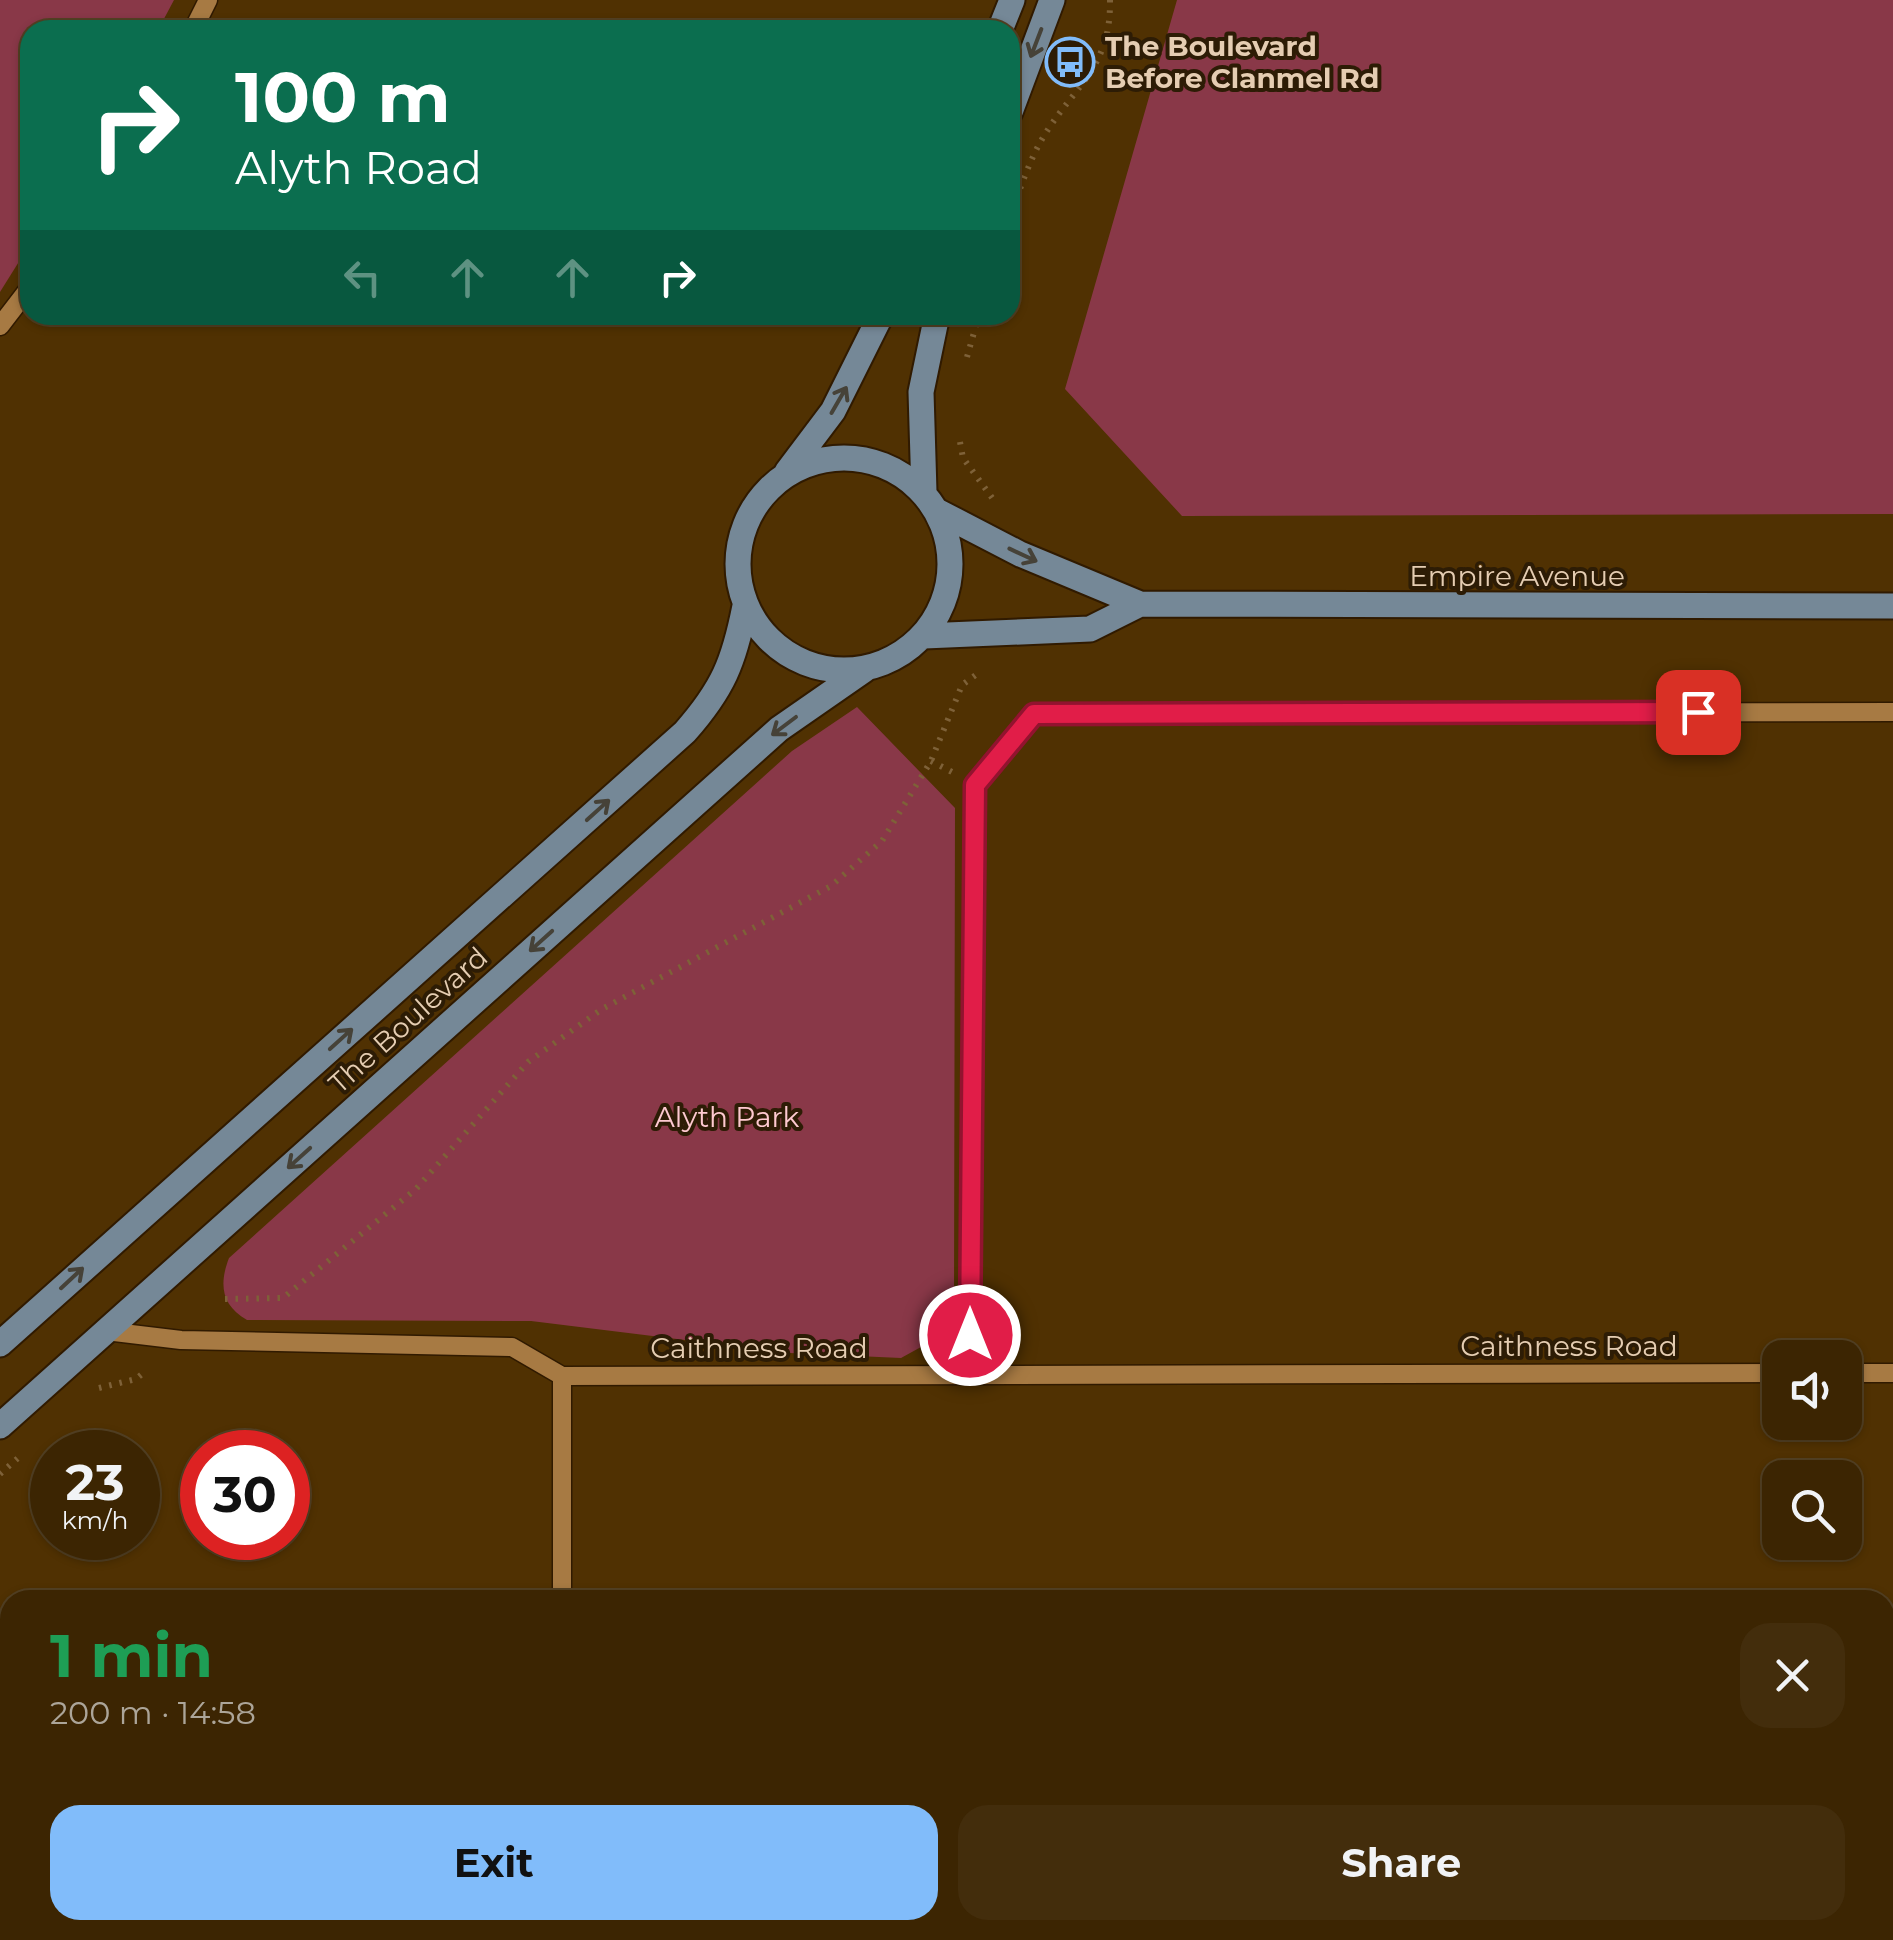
<!DOCTYPE html>
<meta charset="utf-8">
<style>
body{margin:0;font-family:Montserrat,sans-serif;background:#432d0c;color:#f1f3f6;height:100vh;display:flex;flex-direction:column;font-size:38px;white-space:nowrap}
*{box-sizing:border-box;margin:0}
p{font-size:32px;color:#aca599}
.icon{flex:none;width:55px;height:55px;fill:none;stroke:currentColor;stroke-width:2;stroke-linecap:round;stroke-linejoin:round}
.map{position:relative;flex:1;overflow:hidden}
.panel{position:absolute;left:0px;top:1590px;width:1895px;height:350px;display:flex;flex-direction:column;background:#3c2502;border-radius:30px 30px 0 0;box-shadow:0 2px 8px #0004,0 0 0 2px #554224}
.panel>*{flex:none}
.guide{position:absolute;left:20px;top:20px;width:1000px;height:305px;border-radius:30px;box-shadow:0 2px 8px #0004,0 0 0 2px #554224;background:#0b6e4f;color:#fff;overflow:hidden}
.buttons{position:absolute;left:1762px;top:1340px;display:grid;gap:20px}
.buttons a{display:grid;place-items:center;width:100px;height:100px;border-radius:20px;background:#3c2502;box-shadow:0 2px 8px #0004,0 0 0 2px #554224;font-size:50px}
.speed{position:absolute;left:30px;top:1430px;display:flex;gap:20px;font-size:50px;font-weight:700;text-align:center}
.speed>*{display:grid;place-content:center;width:130px;height:130px;border-radius:50%;background:#3c2502;box-shadow:0 2px 8px #0004,0 0 0 2px #554224;line-height:1}
.speed small{font-size:25px;font-weight:400}
.speed .limit{border:15px solid #d22;background:#fff;color:#111}
.pin{position:absolute;display:grid;place-items:center;width:85px;height:85px;color:#fff;margin:-42px;border-radius:20px;box-shadow:0 5px 15px #0006}
.me{position:absolute;width:110px;margin:-55px;rotate:0deg;stroke-linejoin:round;filter:drop-shadow(0 0 8px #0008)}
.turn{display:flex;align-items:center;gap:35px;height:210px;padding:0 50px;font-size:45px}
.turn .icon{width:130px;height:130px;stroke-width:2.5}
.turn b{display:block;font-size:70px;line-height:85px}
.lanes{display:flex;align-items:center;height:95px;padding:0 50px;background:#0003;justify-content:center;gap:50px;direction:ltr}
.lanes .off{opacity:.35}
.round{display:grid;place-items:center;flex:none;width:105px;height:105px;border-radius:30px;background:#432d0c}
.headline{display:flex;align-items:center;justify-content:space-between;height:170px;padding:0 50px}
h1{font-size:60px;font-weight:700;line-height:75px;color:#1e9e55}
.button{display:flex;gap:20px;margin-top:auto;padding:20px 50px}
.button a{flex:1;height:115px;border-radius:30px;background:#81bcfa;color:#111;font-size:40px;font-weight:700;line-height:115px;text-align:center}
.button a+a{background:#432d0c;color:#f1f3f6}
.map>svg:first-child{display:block}
.green{fill:#893848}
.lines{fill:none;stroke-linecap:round;stroke-linejoin:round}
.minor-casing{stroke:#301a00;stroke-width:21}
.major-casing{stroke:#301a00;stroke-width:29}
.path{stroke:#7e6138;stroke-width:6;stroke-dasharray:2.5 8;stroke-linecap:butt}
.minor{stroke:#a77a43;stroke-width:18}
.major{stroke:#758897;stroke-width:25}
.oneway{stroke:#464238}
.route-casing{stroke:#92132f;stroke-width:25}
.route{stroke:#e11d48;stroke-width:18}
.labels{text-anchor:middle;dominant-baseline:central;stroke-width:8;stroke-linejoin:round;paint-order:stroke}
.poi-label{font-size:28px;font-weight:bold;fill:#e5cdb2;stroke:#2d1c05;text-anchor:start}
.street-label{font-size:28px;fill:#e5cdb2;stroke:#2d1c05}
.park-label{font-size:28px;fill:#fec9d0;stroke:#2d1c05}
</style>
<div class="map">
<svg width="1893" height="1940" viewBox="0 0 1893 1940">
<rect width="100%" height="100%" fill="#503102"/>
<path class="green" d="M0,0h174l-16,30h-128v214l-30,48z
M1177,0h716v514l-711,2 -117,-127z
M857,707l98,101 -1,493 -13,35 -40,22 -111,-5 -259,-32 -284,-1c-26,-15 -28,-36 -18,-62l563,-507z"/>
<g class="lines">
<g class="minor-casing">
<path id="minor" d="M193,30l15,-30
M0,326l30,-39
M106,1331l75,9 331,7 50,29 1218,-3
M1845,1373h48
M970,1374l5,-589 59,-72 859,-1
M562,1376v224
M563,1930v10"/>
</g>
<g class="major-casing">
<path id="major" d="M1000,30l12,-30
M1010,112l42,-112
M738 564a106 106 0 1 1 212 0a106 106 0 1 1-212 0Z
M787,472l46,-61 48,-96
M924,492l-3,-100 16,-77
M937,511l83,43 120,50 753,2
M924,636l166,-7 50,-25
M0,1344l685,-612c38,-43 49,-70 60,-126
M0,1426l779,-697 85,-59"/>
</g>
<path class="path" d="M1010,218c10,-29 20,-61 37,-87 31,-48 64,-66 63,-131
M967,357l12,-42
M960,442l3,16 30,41
M931,761l21,11
M225,1299l58,-1 133,-109 112,-127 74,-53 229,-123 51,-45 49,-80 31,-76 19,-14
M99,1388l37,-9 11,-9
M0,1474l18,-16"/>
<use href="#minor" class="minor"/>
<use href="#major" class="major"/>
</g>
<defs><path id="oneway-shaft" d="M-6 0H5M1.5-3L5.5 0L1.5 3" fill="none" stroke-width="1.6" stroke-linecap="round" stroke-linejoin="round" transform="scale(2.5)"/></defs>
<g class="oneway">
<use href="#oneway-shaft" transform="translate(1036 43) rotate(111)"/>
<use href="#oneway-shaft" transform="translate(839 400) rotate(-60)"/>
<use href="#oneway-shaft" transform="translate(1023 555) rotate(25)"/>
<use href="#oneway-shaft" transform="translate(784 726) rotate(143)"/>
<use href="#oneway-shaft" transform="translate(598 810) rotate(-42)"/>
<use href="#oneway-shaft" transform="translate(541 941) rotate(138)"/>
<use href="#oneway-shaft" transform="translate(341 1039) rotate(-42)"/>
<use href="#oneway-shaft" transform="translate(299 1158) rotate(138)"/>
<use href="#oneway-shaft" transform="translate(72 1278) rotate(-43)"/>
</g>
<g class="lines">
<g class="route-casing">
<path id="route" d="M970,1335l5,-550 59,-71 664,-2"/>
</g>
<use href="#route" class="route"/>
</g>
<defs>
<g id="bus-ring" transform="scale(2.5)"><circle r="9.5" fill="#2d1c05" stroke="#81bcfa" stroke-width="1.5"/><path d="M-5-6H5V4H4V6H2V4H-2V6H-4V4H-5ZM-3.5-4V0h7V-4ZM-3.5 1.2v1.5H-2V1.2ZM2 1.2v1.5H3.5V1.2Z" fill="#81bcfa"/></g>
</defs>
<g fill-rule="evenodd">
<use href="#bus-ring" x="1070" y="62"/>
</g>
<g class="labels">
<g class="poi-label">
<text x="1105" y="46">The Boulevard<tspan x="1105" dy="32">Before Clanmel Rd</tspan></text>
</g>
<g class="street-label">
<text x="1517" y="576">Empire Avenue</text>
<text transform="translate(408 1020) rotate(-42)">The Boulevard</text>
<text x="1569" y="1346">Caithness Road</text>
<text x="759" y="1348">Caithness Road</text>
</g>
<g class="park-label">
<text x="727" y="1117">Alyth Park</text>
</g>
</g>
</svg>
<div class="buttons">
<a><svg class="icon" aria-label="sound" viewBox="0 0 24 24"><path d="M4 9h4l5-4v14l-5-4H4zM17 9q2 3 0 6"/></svg></a>
<a><svg class="icon" aria-label="search" viewBox="0 0 24 24"><circle cx="10" cy="10" r="6"/><path d="M15 15l6 6"/></svg></a>
</div>
<div class="speed"><div>23<small>km/h</small></div><div class="limit">30</div></div>
<div class="pin" style="left:1698px;top:712px;background:#d93025"><svg class="icon" aria-label="arrive" viewBox="0 0 24 24"><path d="M6 21V4h12l-3 4 3 4H6"/></svg></div>
<svg class="me" style="left:970px;top:1335px" viewBox="-20 -20 40 40"><circle r="17" fill="#e11d48" stroke="#fff" stroke-width="3"/><path d="M0-11L8 9 0 5-8 9z" fill="#fff"/></svg>
<div class="guide">
<div class="turn"><svg class="icon" aria-label="right" viewBox="0 0 24 24"><path d="M7 20v-9h11M14 6l5 5-5 5"/></svg><div><b>100 m</b>Alyth Road</div></div>
<div class="lanes"><svg class="icon off" aria-label="left" viewBox="0 0 24 24"><path d="M17 20v-9H6M10 6l-5 5 5 5"/></svg><svg class="icon off" aria-label="ahead" viewBox="0 0 24 24"><path d="M12 20V5M6 11l6-6 6 6"/></svg><svg class="icon off" aria-label="ahead" viewBox="0 0 24 24"><path d="M12 20V5M6 11l6-6 6 6"/></svg><svg class="icon" aria-label="right" viewBox="0 0 24 24"><path d="M7 20v-9h11M14 6l5 5-5 5"/></svg></div>
</div>
<section class="panel">
<div class="headline"><div><h1>1 min</h1><p>200 m · 14:58</p></div><a class="round"><svg class="icon" aria-label="close" viewBox="0 0 24 24"><path d="M6 6l12 12M18 6L6 18"/></svg></a></div>
<div class="button"><a>Exit</a><a>Share</a></div>
</section>
</div>
